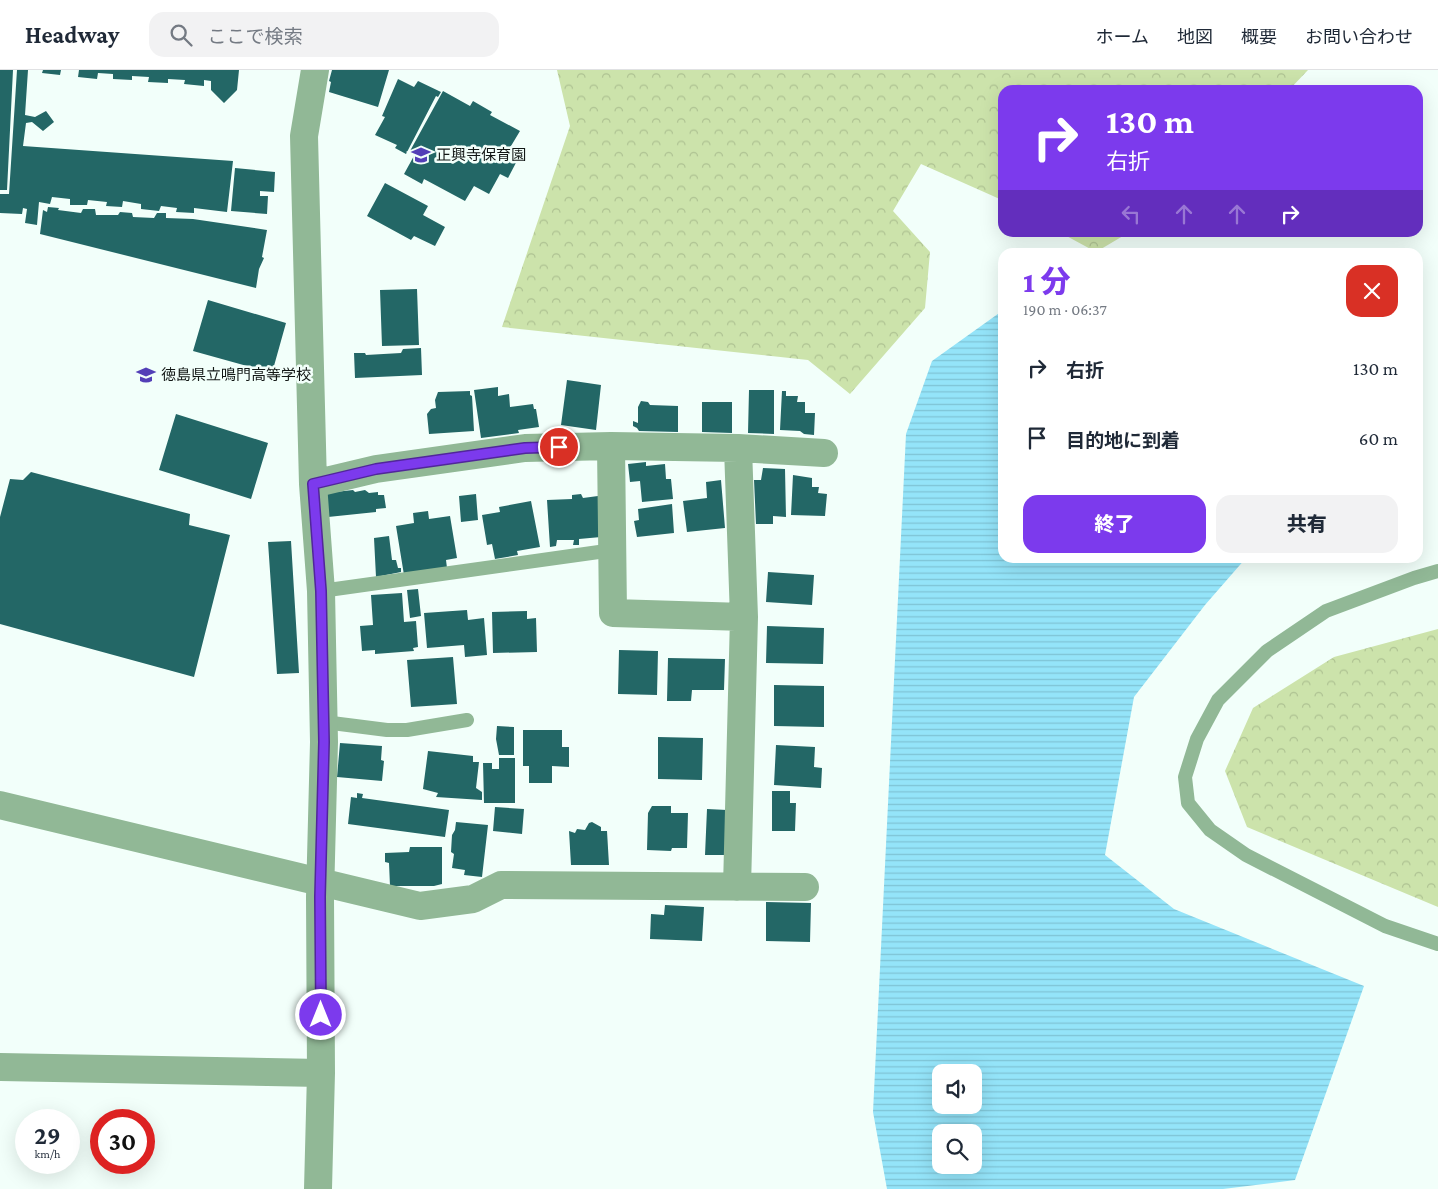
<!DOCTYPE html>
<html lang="ja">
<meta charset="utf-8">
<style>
body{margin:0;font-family:"Crimson Pro","Noto Sans JP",serif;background:#f2f2f3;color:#1f2937;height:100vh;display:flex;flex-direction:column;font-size:19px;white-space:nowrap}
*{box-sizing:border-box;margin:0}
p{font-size:16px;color:#747a83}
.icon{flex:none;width:28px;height:28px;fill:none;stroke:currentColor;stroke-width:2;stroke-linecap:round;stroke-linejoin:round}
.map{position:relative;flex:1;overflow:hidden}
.sheet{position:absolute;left:998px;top:178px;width:425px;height:315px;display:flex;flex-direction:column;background:#fff;border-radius:15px;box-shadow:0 5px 20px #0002}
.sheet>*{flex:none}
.hud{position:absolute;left:998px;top:15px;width:425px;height:152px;border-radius:15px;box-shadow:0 5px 20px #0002;background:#7c3aed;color:#fff;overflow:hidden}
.buttons{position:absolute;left:932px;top:994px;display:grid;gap:10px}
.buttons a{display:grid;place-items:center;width:50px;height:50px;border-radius:10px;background:#fff;box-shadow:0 5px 20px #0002;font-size:25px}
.speed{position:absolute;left:15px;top:1039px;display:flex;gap:10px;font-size:25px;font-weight:700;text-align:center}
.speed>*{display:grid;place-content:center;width:65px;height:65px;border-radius:50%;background:#fff;box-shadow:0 5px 20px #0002;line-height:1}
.speed small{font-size:12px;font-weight:400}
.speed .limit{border:8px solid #d22;background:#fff;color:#111}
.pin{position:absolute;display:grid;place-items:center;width:42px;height:42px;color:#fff;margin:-21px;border:2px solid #fff;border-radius:50%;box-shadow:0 1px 5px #0007}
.me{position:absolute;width:55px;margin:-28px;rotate:0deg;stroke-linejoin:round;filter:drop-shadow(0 0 4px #0008)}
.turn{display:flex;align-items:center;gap:18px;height:105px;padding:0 25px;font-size:22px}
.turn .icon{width:65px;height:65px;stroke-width:2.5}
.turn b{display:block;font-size:35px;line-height:42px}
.lanes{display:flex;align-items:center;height:48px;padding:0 25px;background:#0003;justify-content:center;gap:25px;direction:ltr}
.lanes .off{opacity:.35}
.round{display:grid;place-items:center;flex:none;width:52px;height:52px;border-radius:15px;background:#f2f2f3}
.head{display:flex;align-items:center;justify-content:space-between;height:85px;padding:0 25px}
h1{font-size:30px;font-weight:800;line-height:38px;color:#7c3aed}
.primary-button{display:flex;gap:10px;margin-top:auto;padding:10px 25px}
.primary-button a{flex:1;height:58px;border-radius:15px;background:#7c3aed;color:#fff;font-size:20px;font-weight:800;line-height:58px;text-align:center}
.primary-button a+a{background:#f2f2f3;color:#1f2937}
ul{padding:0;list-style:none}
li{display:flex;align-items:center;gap:15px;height:70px;padding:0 25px}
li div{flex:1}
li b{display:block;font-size:19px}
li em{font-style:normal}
header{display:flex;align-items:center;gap:30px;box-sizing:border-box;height:70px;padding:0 25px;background:#fff;border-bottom:1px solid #e0e1e3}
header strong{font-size:24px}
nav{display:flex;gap:28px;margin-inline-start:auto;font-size:18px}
.search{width:350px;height:45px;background:#f2f2f3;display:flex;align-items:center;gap:12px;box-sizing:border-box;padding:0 18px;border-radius:15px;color:#747a83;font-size:19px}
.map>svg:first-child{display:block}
.forest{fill:url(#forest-crowns)}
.water{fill:url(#water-rules);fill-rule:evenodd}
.building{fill:#236766}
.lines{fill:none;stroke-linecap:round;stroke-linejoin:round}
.service{stroke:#91b896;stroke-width:14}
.minor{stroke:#91b896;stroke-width:28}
.route-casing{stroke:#51269a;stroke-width:12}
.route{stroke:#7c3aed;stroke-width:9}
.labels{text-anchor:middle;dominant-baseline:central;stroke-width:5;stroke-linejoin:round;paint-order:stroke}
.poi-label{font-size:15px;fill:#121715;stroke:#f2fffa;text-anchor:start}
</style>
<header>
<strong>Headway</strong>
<div class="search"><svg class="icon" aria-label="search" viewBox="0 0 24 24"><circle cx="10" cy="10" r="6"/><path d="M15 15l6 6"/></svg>ここで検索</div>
<nav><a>ホーム</a><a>地図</a><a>概要</a><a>お問い合わせ</a></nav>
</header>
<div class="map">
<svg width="1438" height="1119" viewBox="0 0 1438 1119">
<defs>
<pattern id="forest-crowns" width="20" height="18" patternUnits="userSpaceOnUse" patternTransform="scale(1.25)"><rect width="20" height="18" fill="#cce3ab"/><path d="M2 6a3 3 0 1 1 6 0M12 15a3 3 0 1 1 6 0" fill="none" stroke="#aec292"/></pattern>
<pattern id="water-rules" width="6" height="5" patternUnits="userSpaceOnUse" patternTransform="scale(1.25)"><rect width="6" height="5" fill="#94e4f9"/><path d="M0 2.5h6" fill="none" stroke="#7fc3d5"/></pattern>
</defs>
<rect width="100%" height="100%" fill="#f2fffa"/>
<path class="forest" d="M557,0h751l-19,20h-287v110l-81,-36 -28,47 37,41 -5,56 -75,86 -42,-34 -306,-33 68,-201z
M1061,163h67l-32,19z
M1438,559v278l-191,-80 -22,-56 28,-63 81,-51z"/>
<path class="water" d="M1002,241v247h244l-41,47 -71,92 -29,158 69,54 190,77 -69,194 -72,9h-336l-14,-77 33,-678 26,-73zM941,1002h33v33h-33zM941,1062h33v33h-33z"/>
<path class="building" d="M0,0h13l-6,120h-7z
M17,0h11l-3,45 10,2 11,-6 8,11 -11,9 -11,-9 -6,1 -3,23 210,15 -6,51 -33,-4v5l-18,-1 1,-4 -16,-2 -2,5 -18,-2v-5l-18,-3 -1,6 -16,-1 1,-4 -19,-2 -1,5h-17v-6l-18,-2 -2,7 -11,-2 -2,23 -12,-2 2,-14 -4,-1 -1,6 -22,-1v-19h9z
M43,0h18l-1,5 -18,-2z
M79,0h160l-2,20 -13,13 -13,-13v-9l-7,-1v6l-20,-2 1,-4 -17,-1v4l-20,-1 1,-5 -17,-1v4l-19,-1v-5l-15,-1 -1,6 -19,-2z
M332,0h57l-11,37 -49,-15 2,-10 -2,-1z
M398,9l16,8 4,-6 23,11 -3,5 -2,-1 -30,58 -11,-6 2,-3 -22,-10 10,-18 -3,-1z
M443,21l27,15 3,-5 19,11 -2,3 30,16 -12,20 11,6 -11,21 -8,-4 -11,20 -15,-8 -9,15 -41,-22 -2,5 -18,-10 11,-20 -5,-3z
M235,98l40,4 -1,20 -14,-1v5h8l-1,18 -36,-3z
M385,113l43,23 -5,9 22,12 -10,19 -21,-10 -3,4 -44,-24z
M48,137l11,1 -1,2 23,3 2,-4h12l1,6h22l2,-3 12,1 1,4 21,1 3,-5h9v5l27,1 74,11 -5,27 2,1 -5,11 -3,19 -216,-54 3,-24 4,2z
M417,219l2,56 -37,1 -2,-56z
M208,230l78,23 -14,50 -79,-22z
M421,278l1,27 -67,3 -1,-25h11l1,2 35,-2 2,-4z
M567,310l34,5 -5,45 -35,-5z
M498,317v9l11,-2 1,13 23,-3 1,5h2l3,18 -21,3 1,3 -38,5 -7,-48z
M749,320h25v44l-26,-1z
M470,321v4l2,1 2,35 -45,3 -2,-20 4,-5 5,-1 -1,-8 3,-8z
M782,321h4v5h12l-1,6h8v11h10l-1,22 -10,-1 -4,-3 -20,-1z
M641,331l7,1 2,3 28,1v26l-39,-1 -2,-3 -4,-2v-5l5,2v-16z
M702,332h30v31l-30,-1z
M176,344l92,29 -17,56 -92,-29z
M646,392v4l19,-2 1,15h5l2,20 -31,3 -2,-21 -10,1 -2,-18z
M763,398l22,1 1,48 -13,-1v8h-17l-2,-44h7z
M31,402l159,42 -1,11 41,10 -36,142 -194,-53v-107l10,-38 13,1z
M793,405l19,3v9h7l-1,6 9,1 -2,22 -34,-1z
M721,410l4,48 -38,4 -4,-31 24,-3 -1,-16z
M353,420l2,2 10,-2 4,3 9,-1v3h6l2,13 -10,1v3l-48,5 -2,-24z
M476,424l2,26 -17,2 -2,-26z
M581,424l2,4 15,-2 3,41 -22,2v6h-6l1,-5h-17l-1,6 -6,1 -3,-47 25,-1v-4z
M531,431l9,46 -23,4 1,4 -23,4 -3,-15 -5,1 -5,-30 18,-3 -1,-5z
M672,434l2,29 -37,4 -3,-16 5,-1 -1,-11z
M428,441l1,8 21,-3 7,42 -11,2 1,8 -43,7 -8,-49 18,-3 -1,-10z
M389,466l3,24h4l2,8h3v4l-25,5 -2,-39z
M291,471l8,132 -22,1 -9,-132z
M768,502l46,3 -2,30 -46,-3z
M418,519l3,27 -11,2 -3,-28z
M402,523l2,29 12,-1 2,26 -5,1 1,3 -39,3v-4l-13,1 -2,-25 13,-1 -2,-30z
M467,540l1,10 16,-2 3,37 -22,2 -1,-12 -37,3 -3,-35z
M527,541v8l9,-1 1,34 -44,1 -1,-41z
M767,556l57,2 -1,36 -57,-1z
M619,580l39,1 -1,44 -39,-1z
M453,587l4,47 -46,3 -4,-47z
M668,588l57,1 -1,31h-32l-1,11h-24z
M774,615l50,1v41l-50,-1z
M497,656l17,1v28h-15l-3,-16z
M523,660h39v17h7v20l-17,-1v17h-23v-17h-6z
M658,667l45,1 -1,42 -44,-1z
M340,673l42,3 -1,14 3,1 -2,20 -45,-4z
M776,675l39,2 -1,20 8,1 -1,20 -47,-3z
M428,681l45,5v6h6l-3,26 6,4v8l-46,-3 2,-4 -15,-4z
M499,688h16v45h-31l-1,-40h9v6h7z
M772,721h18v12h6l-1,28h-23z
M357,723l6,1 -1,4 87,12 -4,27 -97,-13 3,-27 6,1z
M652,736h19v7h17l-1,35h-15l-1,3 -24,-1 1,-37z
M495,737l29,2 -2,25 -29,-3z
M707,739l20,1 -1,45h-21z
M456,752l32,3 -6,52 -18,-2 1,-5 -13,-2 2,-14 -3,-2 1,-17 3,-5z
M592,752l9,5v4h6l2,34h-38l-2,-34 6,2 2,-4 8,1 4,-7z
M410,777h32v37l-8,2h-44l-1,-23 -4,-1v-9l24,-1z
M766,832l45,1 -1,39 -44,-1z
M665,835l39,2 -2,34 -52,-2 1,-25 13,1z"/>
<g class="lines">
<path class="service" d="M1438,501l-24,7 -88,33 -59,40 -49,49 -21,39 -12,38 3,26 22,27 36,25 139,71 53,18
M321,521l292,-41
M324,652l63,8h20l60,-10"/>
<path class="minor" d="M315,0l-11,66 9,348 8,107 3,151 -4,155 1,176 -3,116
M611,376l2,167 131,4
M313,414l63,-15 149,-21 86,-2 127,2 86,5
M0,735l420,101 53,-7 28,-14 304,2
M737,817l7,-270 -6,-169
M0,997l321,6"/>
</g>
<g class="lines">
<g class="route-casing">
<path id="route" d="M321,945l-1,-118 4,-155 -3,-151 -8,-107 63,-15 149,-21 34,-1"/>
</g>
<use href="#route" class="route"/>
</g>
<defs>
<g id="school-bare" transform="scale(1.5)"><path d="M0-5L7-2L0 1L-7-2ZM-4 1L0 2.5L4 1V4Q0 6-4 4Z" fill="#533fb7" stroke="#f2fffa" stroke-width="2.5" paint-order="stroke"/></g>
</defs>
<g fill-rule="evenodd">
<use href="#school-bare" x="421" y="85"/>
<use href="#school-bare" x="146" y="305"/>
</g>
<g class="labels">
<g class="poi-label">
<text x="436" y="85">正興寺保育園</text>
<text x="161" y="305">徳島県立鳴門高等学校</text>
</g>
</g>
</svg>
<div class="buttons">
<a><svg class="icon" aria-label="sound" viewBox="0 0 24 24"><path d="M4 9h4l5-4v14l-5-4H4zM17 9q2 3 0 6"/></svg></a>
<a><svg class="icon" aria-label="search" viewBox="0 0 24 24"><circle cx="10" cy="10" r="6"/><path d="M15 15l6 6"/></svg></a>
</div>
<div class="speed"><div>29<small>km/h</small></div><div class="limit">30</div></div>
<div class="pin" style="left:559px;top:377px;background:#d93025"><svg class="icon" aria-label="arrive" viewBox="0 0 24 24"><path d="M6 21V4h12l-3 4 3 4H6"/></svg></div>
<svg class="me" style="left:321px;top:945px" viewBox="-20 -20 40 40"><circle r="17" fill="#7c3aed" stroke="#fff" stroke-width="3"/><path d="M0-11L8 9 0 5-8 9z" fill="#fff"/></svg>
<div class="hud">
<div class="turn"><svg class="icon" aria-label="right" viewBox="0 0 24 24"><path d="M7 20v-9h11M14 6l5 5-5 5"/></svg><div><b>130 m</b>右折</div></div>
<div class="lanes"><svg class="icon off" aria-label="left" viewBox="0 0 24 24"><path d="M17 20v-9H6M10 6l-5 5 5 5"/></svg><svg class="icon off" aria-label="ahead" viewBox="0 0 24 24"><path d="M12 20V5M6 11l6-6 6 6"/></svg><svg class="icon off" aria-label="ahead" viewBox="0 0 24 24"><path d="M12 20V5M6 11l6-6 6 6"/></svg><svg class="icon" aria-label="right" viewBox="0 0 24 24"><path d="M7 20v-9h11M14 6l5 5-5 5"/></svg></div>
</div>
<section class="sheet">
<div class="head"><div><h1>1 分</h1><p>190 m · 06:37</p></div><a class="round" style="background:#d93025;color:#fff"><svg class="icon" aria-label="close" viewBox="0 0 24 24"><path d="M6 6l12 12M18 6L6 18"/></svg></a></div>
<ul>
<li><svg class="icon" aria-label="right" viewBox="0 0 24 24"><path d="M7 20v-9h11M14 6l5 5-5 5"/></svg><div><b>右折</b></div><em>130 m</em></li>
<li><svg class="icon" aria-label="arrive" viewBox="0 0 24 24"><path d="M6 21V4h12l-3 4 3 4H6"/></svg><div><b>目的地に到着</b></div><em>60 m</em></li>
</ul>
<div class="primary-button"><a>終了</a><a>共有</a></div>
</section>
</div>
